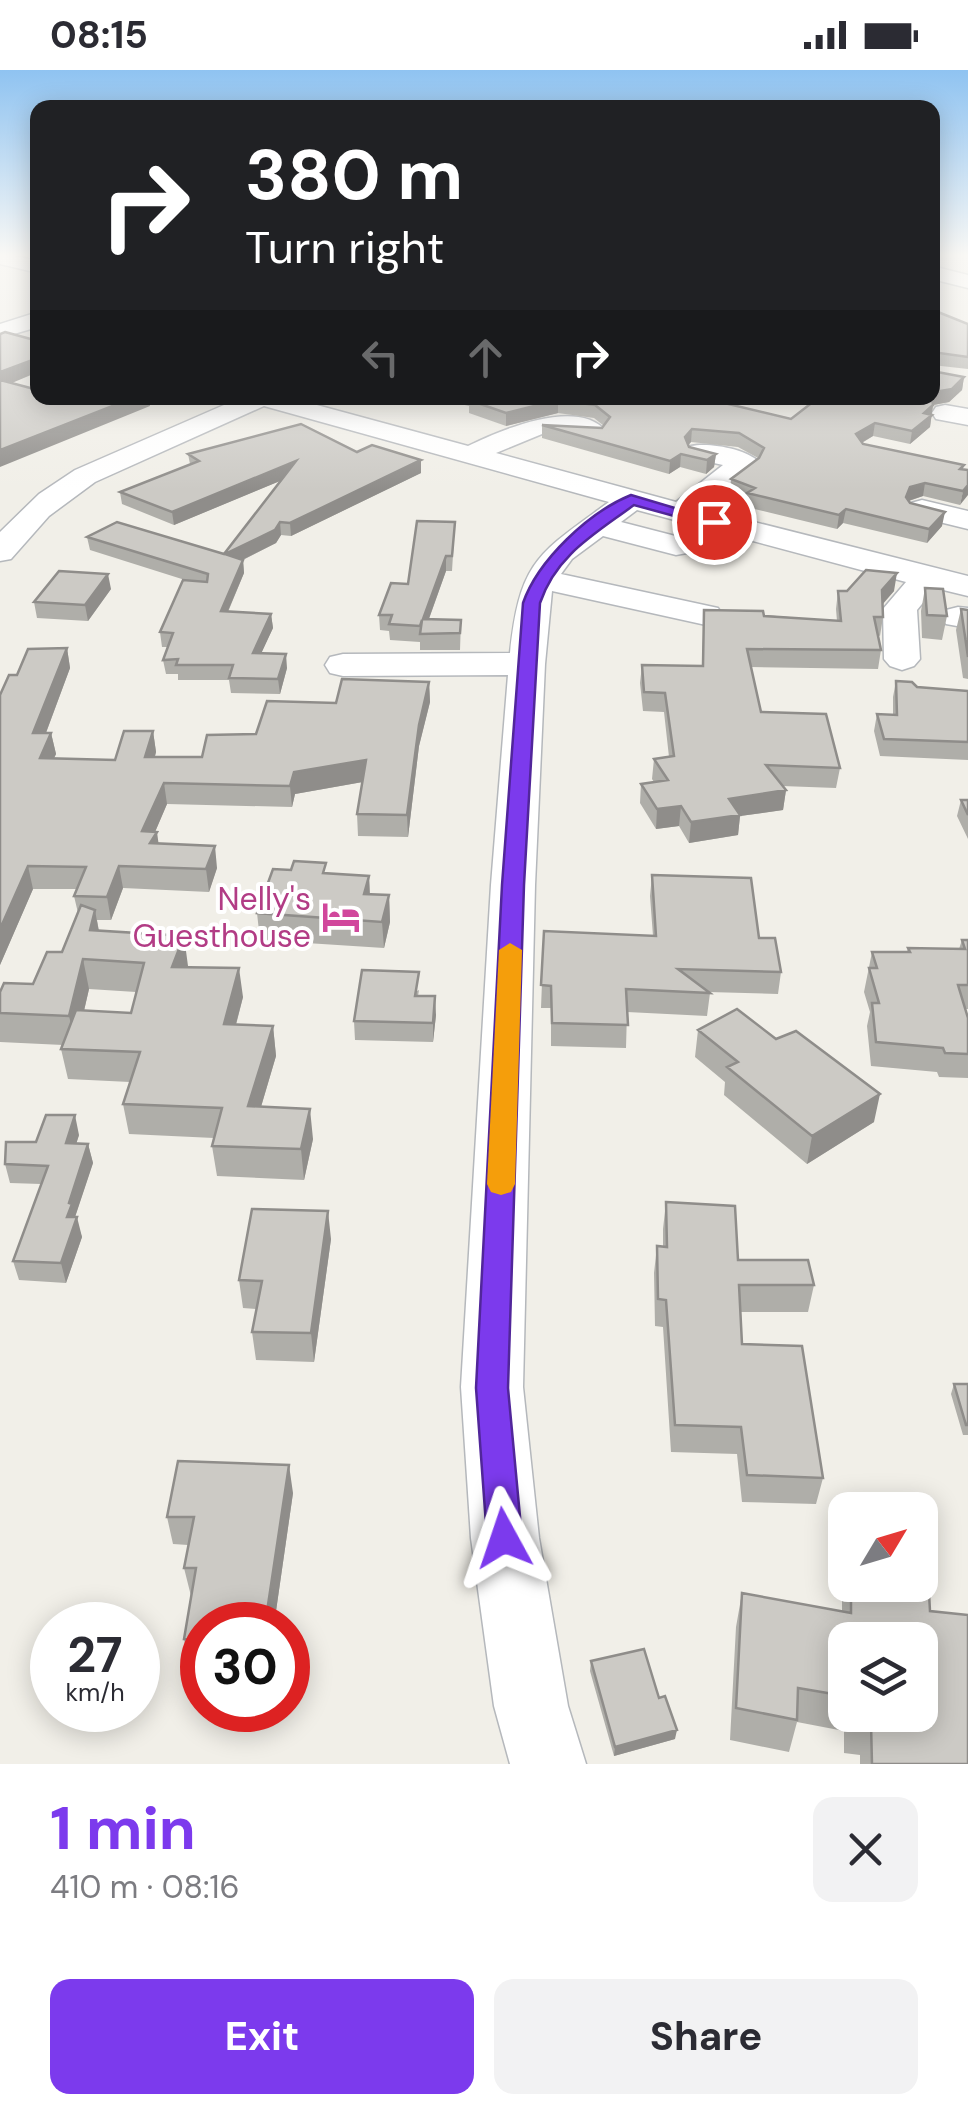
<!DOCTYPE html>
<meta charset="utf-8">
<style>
body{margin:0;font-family:"DM Sans",sans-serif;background:#f2f2f3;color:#2b2b33;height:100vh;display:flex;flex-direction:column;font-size:38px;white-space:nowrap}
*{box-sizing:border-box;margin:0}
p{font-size:32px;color:#7c7c81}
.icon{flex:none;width:55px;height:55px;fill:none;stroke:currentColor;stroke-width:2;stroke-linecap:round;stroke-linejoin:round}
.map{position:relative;height:1694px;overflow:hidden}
.drawer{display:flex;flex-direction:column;background:#fff;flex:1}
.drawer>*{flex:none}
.guide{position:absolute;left:30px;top:30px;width:910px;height:305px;border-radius:20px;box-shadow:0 5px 25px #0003;background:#202124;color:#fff;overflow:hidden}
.needle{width:65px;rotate:52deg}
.fabs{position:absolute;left:828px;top:1422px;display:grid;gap:20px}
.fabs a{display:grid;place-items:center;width:110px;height:110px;border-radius:20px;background:#fff;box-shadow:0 5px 25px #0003;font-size:50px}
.speed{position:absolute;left:30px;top:1532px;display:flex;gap:20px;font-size:50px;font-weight:700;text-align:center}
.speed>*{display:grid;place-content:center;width:130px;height:130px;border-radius:50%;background:#fff;box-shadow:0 5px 25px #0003;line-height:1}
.speed small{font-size:25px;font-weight:400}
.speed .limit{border:15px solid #d22;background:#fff;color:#111}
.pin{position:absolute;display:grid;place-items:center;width:85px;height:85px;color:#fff;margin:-42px;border:5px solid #fff;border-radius:50%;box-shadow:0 2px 10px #0007}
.me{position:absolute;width:110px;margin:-55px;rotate:355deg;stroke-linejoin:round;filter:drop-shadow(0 0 8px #0008)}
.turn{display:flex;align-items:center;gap:35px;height:210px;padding:0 50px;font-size:45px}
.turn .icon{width:130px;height:130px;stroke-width:2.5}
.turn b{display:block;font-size:70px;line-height:85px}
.lanes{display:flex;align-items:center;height:95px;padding:0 50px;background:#0003;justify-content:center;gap:50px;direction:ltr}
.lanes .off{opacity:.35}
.round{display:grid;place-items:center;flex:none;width:105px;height:105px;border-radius:20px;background:#f2f2f3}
.overview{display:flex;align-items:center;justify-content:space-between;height:170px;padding:0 50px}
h1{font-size:60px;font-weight:700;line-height:75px;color:#7c3aed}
.button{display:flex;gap:20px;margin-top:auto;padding:20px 50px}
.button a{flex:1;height:115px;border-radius:20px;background:#7c3aed;color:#fff;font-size:40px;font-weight:700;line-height:115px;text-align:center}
.button a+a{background:#f2f2f3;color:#2b2b33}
.status{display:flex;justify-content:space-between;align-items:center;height:70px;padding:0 50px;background:#fff;direction:ltr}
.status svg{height:28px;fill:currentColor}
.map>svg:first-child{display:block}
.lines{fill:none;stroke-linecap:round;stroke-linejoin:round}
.minor-casing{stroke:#b5b8bc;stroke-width:3}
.minor{fill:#fff;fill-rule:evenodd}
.wall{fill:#afaea9;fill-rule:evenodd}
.shaded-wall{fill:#8f8d8a}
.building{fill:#cccac5;stroke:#8f8d8a;stroke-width:2.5}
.route{fill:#7c3aed;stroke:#51269a;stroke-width:2.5}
.slow{fill:#f59e0b}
.labels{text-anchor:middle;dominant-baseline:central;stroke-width:8;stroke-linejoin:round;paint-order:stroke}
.hotel-label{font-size:32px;fill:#b23c85;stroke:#fff;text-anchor:end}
</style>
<div class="status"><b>08:15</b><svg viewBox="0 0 49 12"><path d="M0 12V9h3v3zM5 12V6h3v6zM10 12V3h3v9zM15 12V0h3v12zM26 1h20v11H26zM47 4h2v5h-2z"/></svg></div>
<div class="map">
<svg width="968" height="1694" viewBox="0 0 968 1694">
<rect width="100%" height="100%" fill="#f1efe8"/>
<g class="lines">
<g class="minor-casing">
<path id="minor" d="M0,183l38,8v12l-38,-9z
M932,196l36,9v13l-36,-9z
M38,242v15l-38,11v-14z
M240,328h51l177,48c33,-16 109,-49 138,-15l-4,6 -60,-3 -46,19 180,49 47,-37 -32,-7 -4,-6 4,-6c18,-4 56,3 68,16l-4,6 -52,41 265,67v20l-33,-8 -18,22 3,49 -6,7 -12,4 -12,-4 -6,-7 -1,-50 23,-27 -269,-72 -16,12 66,17 5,7 -5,7 -11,2 -73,-19 -31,23 -11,15 157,34 5,7 -5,7 -12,3 -154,-34 -7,73 -10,221 -12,502 16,151 29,168 18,58h-76l-16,-58 -23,-168 -10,-151 30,-502 17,-210 -165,1 -13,-3 -5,-8 5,-8 13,-3 167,-1c10,-93 28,-99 99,-151l-345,-96 -169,76 -46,34 -38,43 -11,2v-29l39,-38 36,-24z
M945,335l23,4v16l-32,-6 -4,-6 4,-6z
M922,430l46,11v18l-57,-14 -4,-6 4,-6z
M958,537l10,1v20l-22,-4 -5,-7 5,-7z"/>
</g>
<use href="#minor" class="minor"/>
</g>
<path class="wall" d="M932,246l36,8v45l-36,-4z
M964,307l-2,13 -13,12 -16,3 -3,22 -20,17 -37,-8 -11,7 1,1 101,21 -1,4 5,1 -8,35 -37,-9 -14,5 33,25 -15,17 -84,-20 -6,6 -91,-22 1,-8 -17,-7 1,-13 27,-21 -20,-11 -47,-5 -3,3 1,2 27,7 -2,13 -8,7 -26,-7 -11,7 -127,-36v-13l60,3 2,-2 -10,-8 -36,-5 -52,13 -37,-13v-7l-34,-8h313l-12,8 55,13z
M357,382l64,8v13l-130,63 -10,-1 -5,8 -33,17 1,13 -16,39 43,2 2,14 -12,25 26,15 -7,26 -49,-1 -2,-13h-51v-6h-12l-3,-14 5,-13h-6l-2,-15 25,-52 -95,-30 -3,-13 137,17 58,-74 -108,45 -52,-21 -2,-12 70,-28 -2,-10z
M455,452l-3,49h-6l-17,48 32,1 -1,30h-40v-8l-30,-2 -1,-9 -9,-1 -1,-15 29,-31z
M925,518l22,28 -5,24 -20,-2 -1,-27z
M111,519l-23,32 -51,-3 -3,-16z
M838,521h56l-11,13v13l-3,19 -2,-1 3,15 -3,19 -127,-2 10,45 79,56 -4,20 -54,-2 4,4 -3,20 -43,6 -2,19 -49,8 -10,-17 -23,3 -16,-26 1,-19 13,-2 -2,-3 2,-20 15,-2 -5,-45 -21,-1 -3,-28 2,-18 60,1 2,-56 133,11 -1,-12z
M961,539l7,1v69l-5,-1 -7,-48z
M67,578l3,20 -24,65h5l5,21 -2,4 61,2 38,-29 3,21 -1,5h47l54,-23 80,-31 93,-21 1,20 -11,44 -11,91 -50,-1 -1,-22 6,-32 -68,12 -3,13 -125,-3 -12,28 3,11 59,25 -8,24 -86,-4 -12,32h-14l2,11 89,35v1l55,30 -7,28 37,1 3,30 -15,51 52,32 -9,41 -87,-4 -5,-30 2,-8 -85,-4 -6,-30 7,-22 -62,-3 -7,-30 2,-4 -63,-3v-50l33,-8 29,-32 16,-39 -4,-17 3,-7h-44l-33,76 17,-290zM89,919l47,3 -5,21 -47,-2z
M896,611l21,6 51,4v69l-88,-4 -6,-25 3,-17 16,1v-18z
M961,730h7v39l-11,-23z
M327,803l42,3 1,18 19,1 1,27 -6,26 -124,-8 -3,-27z
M652,805l107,63 22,34 -3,22 -70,-2 2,1 -3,23 -80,-4 -1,36 -75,-2v-38h-10l3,-77 109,5 -3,-40z
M962,870h6v69h-3l3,9v60l-29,-1 -2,-5 -66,-6 -4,-40 3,-14 -6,-20 8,-40h35l1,-4 51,1z
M419,920l-1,6 18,19 -3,27 -78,-2 -1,-19z
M698,960l176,92 -67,42 -83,-69 1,-13 -30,-25z
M79,1065l-3,9h12l5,19 -18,54 7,20 -16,46 -47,-3 -6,-19 28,-77 -31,-1 -5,-19 31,-22z
M666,1132l72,58 76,25 -6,27h-67l1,32 81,134 -7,26 -74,-2 -5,-48 -66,-2 -8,-125 -8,-1 -1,-53 3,-27h6v-17z
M331,1169l-17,123 -58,-2 -4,-28 4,-23 -13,-1 -4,-28z
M954,1314h14v51h-5l-12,-41z
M293,1423l-19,132h-72v41h-12l-6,-27 7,-43 -7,-28 4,-23 -15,-1 -6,-27z
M845,1475v40h75l10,26 38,153h-108v-9l-16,-2v-22l-47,-9 -8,30 -59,-12 6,-113 6,-34 100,18v-53zM845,1570l75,75h-75z
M591,1591l68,37 16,41 -61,17 -24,-85z"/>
<path class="shaded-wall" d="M38,288v14l-38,16v-16z
M964,307l-2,13 -13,12 -16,3 -3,22 -20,17 2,-13 23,-39z
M133,328h16l1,8 -150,61v-17z
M732,328h16l-25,18 1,-13z
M558,330v13l-52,13v-13z
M875,353l-2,13 -19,11 2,-13z
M692,359l-1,13 -7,8 1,-13z
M681,384l-1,13 -11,7 1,-13z
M716,384l-2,13 -8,7 1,-14z
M421,390v13l-130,63 -1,-13z
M296,391l1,13 -123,51 -2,-13z
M925,413l-2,13 -15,5 -2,-4 4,-10z
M968,415v10l-8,10 3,-14z
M846,439l-3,14 -6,6 2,-14z
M945,442l-3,14 -15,17 2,-14z
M280,452l1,13 -5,8 -50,25 -1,-14z
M446,486v15l-23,64v-16z
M243,490l1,13 -22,52 -1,-14z
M897,503l-3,18 -15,17 3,-18z
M108,504l3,15 -23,32 -3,-16z
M271,544l2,14 -18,39 -2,-14z
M67,578l3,20 -32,86 -5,-21z
M286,584l1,14 -7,26 -2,-15z
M429,612l1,20 -11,44 -11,91 -1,-22 12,-90z
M153,661l3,21 -8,26 -3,-21z
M51,663l5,21 -12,25 -4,-21z
M366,690l2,21 -73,13 -3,13 -2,-21 4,-14z
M164,713l3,21 -21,49 -4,-22z
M786,720l-3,20 -43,6 -2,19 -49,8 2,-21 38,-23z
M681,736l-2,20 -23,3 1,-20z
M157,762l3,22 -10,-11z
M215,776l2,22 -8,24 -3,-23z
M28,796l5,23 -33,76v-36z
M119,796l4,22 -12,32 -4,-23z
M369,806l1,26 -6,-8z
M389,825l1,27 -6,26 -2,-26z
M95,840l5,28 -10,-8z
M184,866l4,30 -11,30 -5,-29z
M83,889l6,30 -13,56 -7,-29z
M239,898l4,29 -15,57 -4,-30z
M435,926l1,19 -3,27v-19z
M273,956l3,30 -24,81 -4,-31z
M880,1024l-6,28 -67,42 5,-28z
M310,1039l3,30 -9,41 -3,-31z
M75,1045l4,20 -9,28 -4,-20z
M88,1074l5,19 -18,54h2l5,20 -16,46 -5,-20 8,-60z
M328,1141l3,28 -17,123 -3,-29z
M289,1395l4,28 -19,132h-9z
M677,1660l-2,9 -61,17 1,-9z"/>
<path class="building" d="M938,242l30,12v33l-36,-5v-36z
M5,262l33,9v17l-38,14v-38z
M932,301l32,6 -12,12 -17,3 -3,4z
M0,310l38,10v8l30,1 3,-1h62l-133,52z
M476,328h256l-8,5 67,16 27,-21h114l1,7 -9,8 8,2 -20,16 -37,-8 -19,11 7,10 101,21 -4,4 8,1v15l-5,6 -38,-8 -15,4 -4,10 4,6 35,9 -16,17 -83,-20 -7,6 -92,-22 8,-5 -24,-9 28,-21 5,-10 -25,-15 -47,-4 -7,8 4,10 27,7 -9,6 -26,-6 -11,7 -128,-36 60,3 8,-11 -15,-12 -37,-5 -52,13 -37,-13z
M301,354l56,28 15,-7 49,15 -131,63 -10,-1 -5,8 -50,24 18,6 -22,51 50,3 -18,39 33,1 -8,25 -49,-1 4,-13h-57l2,-6 -15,1 10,-27 -13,-1 23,-52 24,2 1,-8 -121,-37 30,-15 107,32 72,-93 -124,51 -52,-20 79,-31 -11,-7z
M417,451l38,1 -3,34h-6l-23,63 38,1 -1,13 -40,1 2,-14 -2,6 -31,-2 3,-9h-13l12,-32 17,1z
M866,500l31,3 -15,17 1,27h-9l7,33 -134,-1 14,63 65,2 14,54 -74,-3 20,25 -57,9 11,16 -49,7 -10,-16 -24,3 -16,-25 27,-4 -14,-21 20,-3 -9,-63 -21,-1 -2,-27 61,1 1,-56 59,1 1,5 77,5 -3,-30h9z
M59,501l49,3 -23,31 -51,-3z
M925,518l18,1 4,27 -20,-1z
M961,539l7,1v47z
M67,578l-34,85h18l-11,25 75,2 9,-29h29l-8,26h57l5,-22 49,-1 11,-33 69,2 6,-24 87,3 -10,43 -12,90 -50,-1 9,-54 -72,12 -4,14 -126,-3 -22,48 15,1 -7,11 65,3 -9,23 -87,-3 -12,31 -33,-1 12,-29 -58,-1 -28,63v-234l9,-20h8l11,-26z
M896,611l16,1 5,5 51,4v51l-84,-3 -7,-25 20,1z
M961,730h7v15z
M294,791l32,2 -3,10 46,3 -5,18 25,1 -7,27 -125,-9 16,-44 18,1z
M652,805l99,3 8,60h16l6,34 -103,-3 32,24 -84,-4 2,36 -76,-2 -1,-37 -10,-1 3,-54 112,5z
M81,835l14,5 -5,20 94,6 -12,31 67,1 -15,56 49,2 -25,80 62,3 -9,40 -89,-3 10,-38 -99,-4 17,-52 -79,-3 15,-39 55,3 13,-50 -61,-4 -14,57 -69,-3v-21l4,-9 29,1 14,-32h15z
M962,870h6v45h-10l10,33v36l-23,-1 -2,-5 -67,-6 -4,-39h7l-10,-35h8l-5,-16h38l-2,-4 57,1z
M362,900l57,2 -4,24h20l-2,27 -79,-2z
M737,939l39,30 20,-8 84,63 -68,42 -85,-69 11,-5 -40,-32z
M46,1045h29l-9,28 22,1 -19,59 3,1 -5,13h10l-16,46 -48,-2 35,-95 -43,-2 1,-22h30z
M666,1132l69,4 3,54h70l6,25h-75l3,59 60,2 21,132 -76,-3 -6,-48 -66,-2 -9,-125 -8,-1 -1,-53 10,1z
M252,1139l76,2 -17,122 -59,-1 10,-51 -23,-1z
M954,1314h14v41h-2z
M178,1391l111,4 -24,160h-63v15l-18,-1 12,-71h-12l10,-51h-27z
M920,1465l6,1 4,75 38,4v149h-96l-1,-41 -17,-3v-5h66v-75h-75v56l-47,-8 -1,32 -61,-12 6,-115 109,20v-28h69z
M644,1579l15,49 6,-2 12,34 -62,17 -24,-86z"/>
<linearGradient id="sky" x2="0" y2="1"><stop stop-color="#8fc3f1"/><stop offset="0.44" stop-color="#f9f8f5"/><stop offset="1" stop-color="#f9f8f5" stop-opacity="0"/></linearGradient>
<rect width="968" height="420" fill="url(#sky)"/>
<path class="route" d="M631,425l91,27 -8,5 -80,-22c-39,29 -78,50 -94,98l-16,282 -16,503 14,150 -5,11 -13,5 -12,-5 -5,-11 -11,-150 26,-503 21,-282c15,-43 66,-91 108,-108z"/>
<path class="slow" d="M510,873l12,7 -7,234 -4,8 -10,3 -10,-3 -4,-8 12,-234z"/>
<defs>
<g id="hotel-bare" transform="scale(3)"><path d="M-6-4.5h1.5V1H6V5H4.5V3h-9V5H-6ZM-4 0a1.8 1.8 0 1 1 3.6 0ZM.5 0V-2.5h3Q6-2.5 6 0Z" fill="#d1479c" stroke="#fff" stroke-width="2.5" paint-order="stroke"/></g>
</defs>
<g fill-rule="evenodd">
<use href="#hotel-bare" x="341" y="847"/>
</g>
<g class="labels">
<g class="hotel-label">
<text x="311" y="829">Nelly's<tspan x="311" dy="37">Guesthouse</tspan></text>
</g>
</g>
</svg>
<div class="fabs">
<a><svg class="needle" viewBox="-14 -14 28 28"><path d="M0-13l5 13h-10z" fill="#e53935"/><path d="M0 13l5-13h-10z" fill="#7c7c81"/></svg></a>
<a><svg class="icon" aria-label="layers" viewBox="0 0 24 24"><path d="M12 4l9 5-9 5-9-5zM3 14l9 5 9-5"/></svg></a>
</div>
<div class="speed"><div>27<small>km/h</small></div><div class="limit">30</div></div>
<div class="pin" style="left:714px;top:452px;background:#d93025"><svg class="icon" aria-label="arrive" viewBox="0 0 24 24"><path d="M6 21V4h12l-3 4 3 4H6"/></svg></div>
<svg class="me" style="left:504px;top:1468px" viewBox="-20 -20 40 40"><path d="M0-17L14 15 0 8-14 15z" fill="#7c3aed" stroke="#fff" stroke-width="4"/></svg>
<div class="guide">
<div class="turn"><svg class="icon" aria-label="right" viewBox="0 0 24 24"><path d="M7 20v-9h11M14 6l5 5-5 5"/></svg><div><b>380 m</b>Turn right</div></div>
<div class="lanes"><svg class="icon off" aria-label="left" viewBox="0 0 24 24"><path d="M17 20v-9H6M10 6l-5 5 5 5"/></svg><svg class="icon off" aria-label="ahead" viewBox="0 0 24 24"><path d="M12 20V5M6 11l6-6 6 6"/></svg><svg class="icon" aria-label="right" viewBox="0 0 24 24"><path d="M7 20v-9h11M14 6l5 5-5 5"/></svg></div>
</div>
</div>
<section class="drawer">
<div class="overview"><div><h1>1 min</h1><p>410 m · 08:16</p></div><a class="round"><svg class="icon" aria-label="close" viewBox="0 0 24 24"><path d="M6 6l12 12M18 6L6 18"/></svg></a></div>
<div class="button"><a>Exit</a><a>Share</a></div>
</section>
